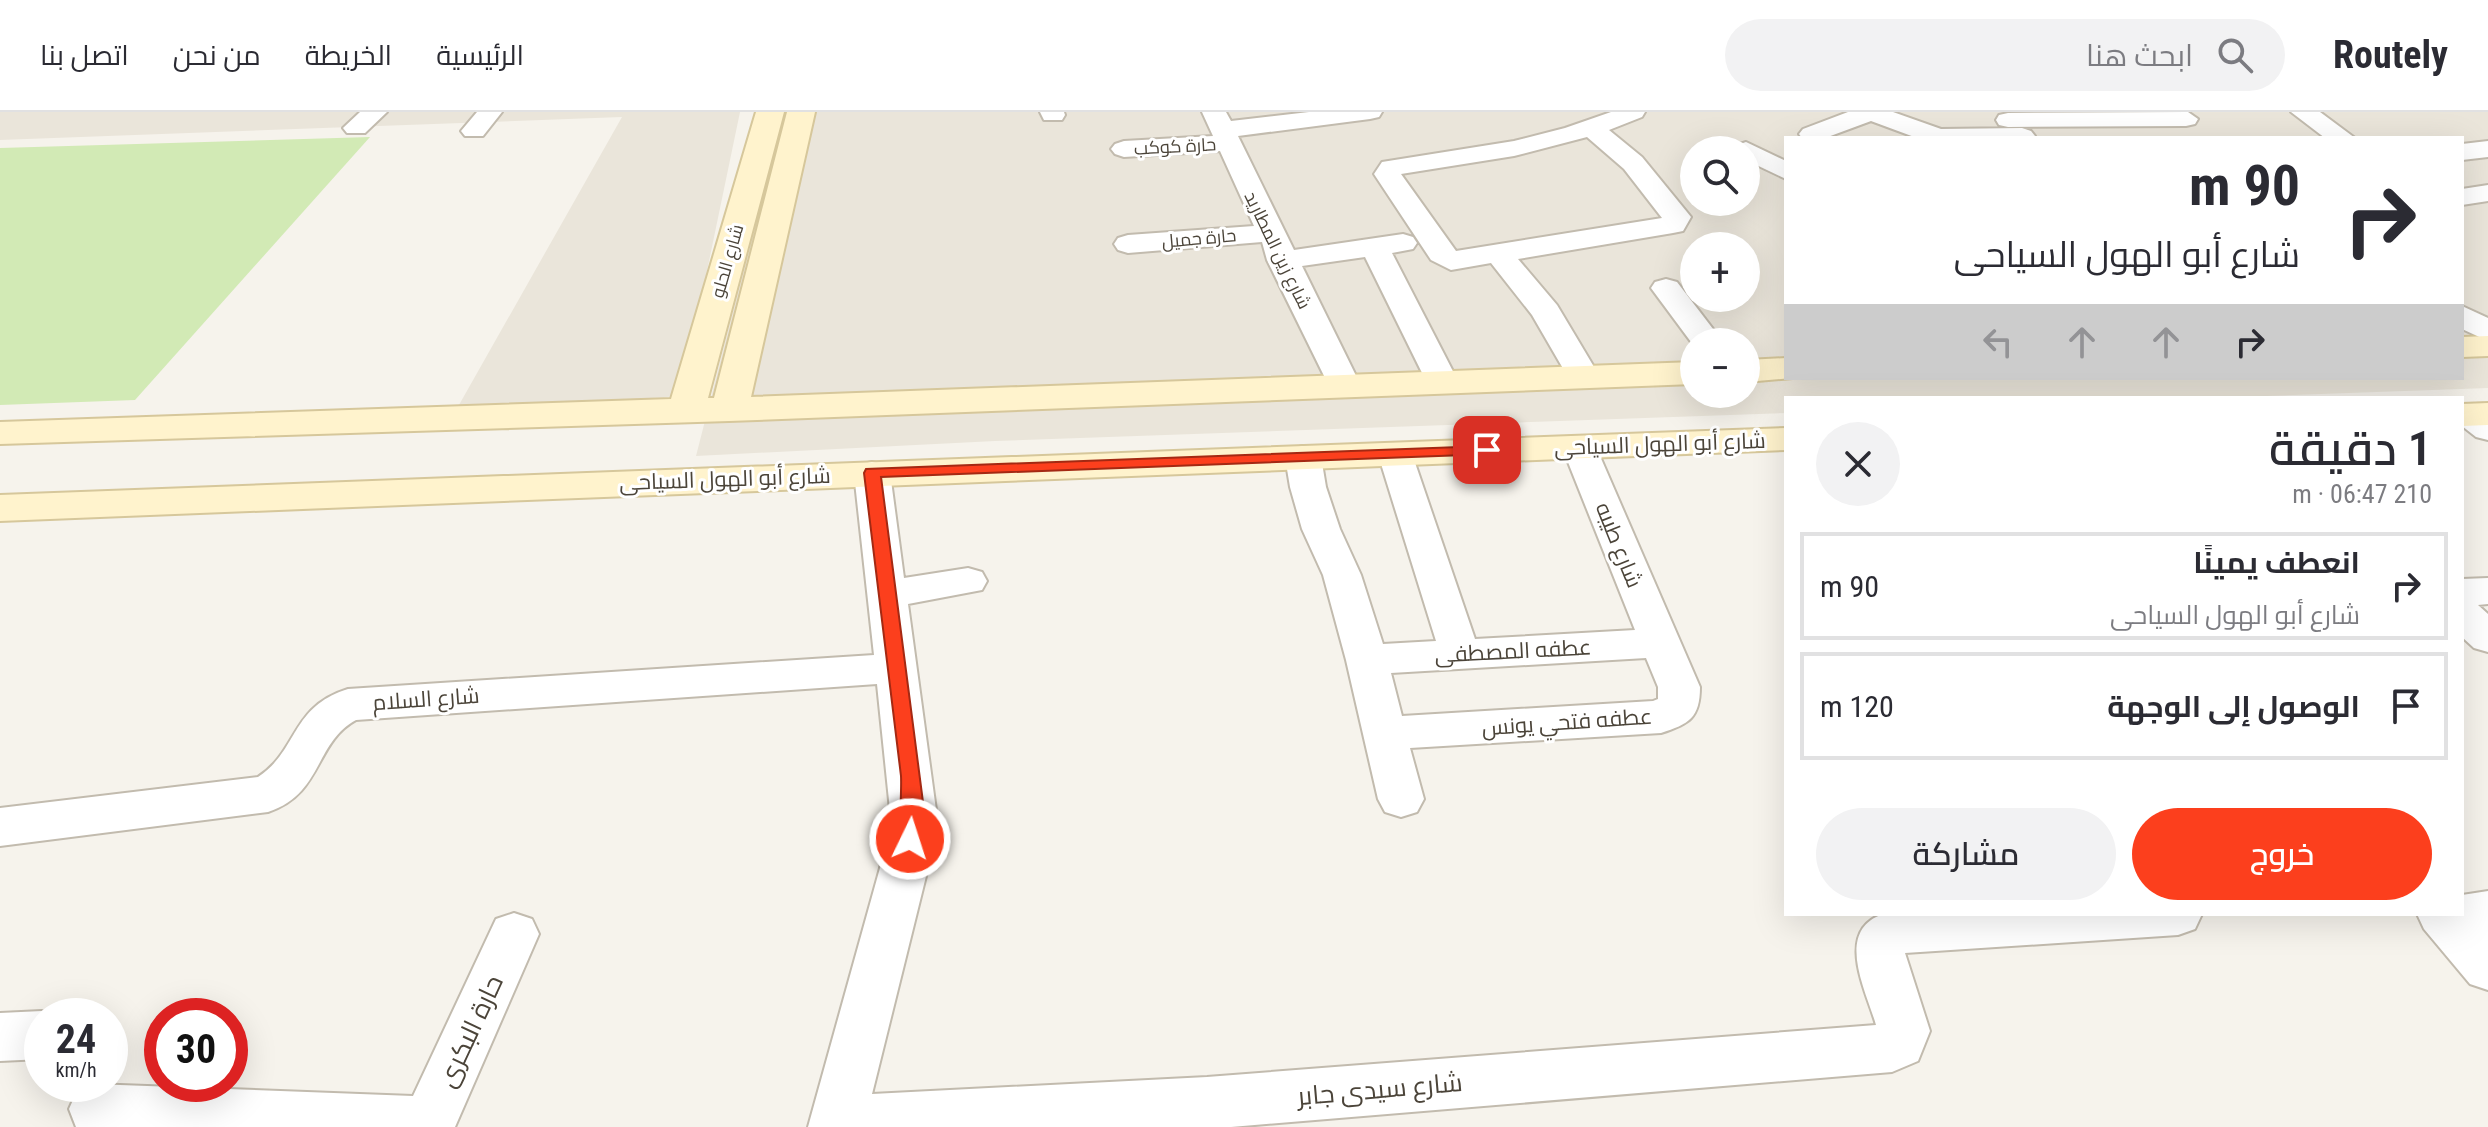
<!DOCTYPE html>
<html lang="ar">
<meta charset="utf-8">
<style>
body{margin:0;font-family:"Roboto Condensed",Cairo,sans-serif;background:#f2f2f3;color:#2b2b33;direction:rtl;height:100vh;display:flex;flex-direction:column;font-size:30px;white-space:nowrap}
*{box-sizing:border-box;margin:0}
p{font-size:26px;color:#7c7c81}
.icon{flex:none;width:44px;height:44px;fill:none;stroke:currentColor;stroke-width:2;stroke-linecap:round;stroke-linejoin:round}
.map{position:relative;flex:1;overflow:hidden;direction:ltr}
.details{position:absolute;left:1784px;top:284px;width:680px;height:520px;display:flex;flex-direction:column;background:#fff;border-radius:0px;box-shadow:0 8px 32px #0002;direction:rtl}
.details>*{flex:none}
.banner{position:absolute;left:1784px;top:24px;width:680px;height:244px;border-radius:0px;box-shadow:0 8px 32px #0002;direction:rtl;background:#fff;color:#2b2b33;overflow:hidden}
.tools{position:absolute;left:1680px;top:24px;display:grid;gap:16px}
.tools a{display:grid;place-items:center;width:80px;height:80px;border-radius:50%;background:#fff;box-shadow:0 8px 32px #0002;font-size:40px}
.speed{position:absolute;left:24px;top:886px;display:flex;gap:16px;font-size:40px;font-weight:700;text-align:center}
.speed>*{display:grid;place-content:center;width:104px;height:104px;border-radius:50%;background:#fff;box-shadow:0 8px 32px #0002;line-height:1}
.speed small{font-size:20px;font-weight:400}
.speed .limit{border:12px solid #d22;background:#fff;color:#111}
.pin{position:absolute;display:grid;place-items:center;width:68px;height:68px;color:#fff;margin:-34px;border-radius:16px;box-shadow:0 4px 12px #0006}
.me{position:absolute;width:88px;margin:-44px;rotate:4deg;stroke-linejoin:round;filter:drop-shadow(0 0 6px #0008)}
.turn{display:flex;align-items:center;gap:28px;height:168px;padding:0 32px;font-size:36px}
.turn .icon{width:104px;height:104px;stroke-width:2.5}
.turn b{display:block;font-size:56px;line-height:68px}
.lanes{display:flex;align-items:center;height:76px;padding:0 32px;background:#0003;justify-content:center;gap:40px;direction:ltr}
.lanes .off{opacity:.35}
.round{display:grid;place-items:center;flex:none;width:84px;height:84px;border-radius:42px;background:#f2f2f3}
.overview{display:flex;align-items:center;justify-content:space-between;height:136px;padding:0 32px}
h1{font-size:48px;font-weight:600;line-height:60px}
.button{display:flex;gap:16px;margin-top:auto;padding:16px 32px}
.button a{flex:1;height:92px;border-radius:48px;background:#fc3f1d;color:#fff;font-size:32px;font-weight:600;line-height:92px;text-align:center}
.button a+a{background:#f2f2f3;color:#2b2b33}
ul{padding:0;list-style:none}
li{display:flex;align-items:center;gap:24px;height:108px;margin:0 16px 12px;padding:0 16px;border:4px solid #e1e1e2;border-radius:0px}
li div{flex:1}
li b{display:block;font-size:30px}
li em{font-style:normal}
header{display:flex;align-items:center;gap:48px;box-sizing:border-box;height:112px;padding:0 40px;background:#fff;border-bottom:2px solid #e1e1e2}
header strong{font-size:38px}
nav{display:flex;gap:44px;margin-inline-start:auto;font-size:28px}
.search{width:560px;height:72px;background:#f2f2f3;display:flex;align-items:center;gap:20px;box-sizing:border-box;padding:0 28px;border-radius:44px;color:#7c7c81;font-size:30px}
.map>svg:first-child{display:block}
.residential{fill:#eae5da;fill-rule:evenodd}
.green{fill:#d2eab5}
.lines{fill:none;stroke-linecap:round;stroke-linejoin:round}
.street-casing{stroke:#c2bbae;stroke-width:4}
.secondary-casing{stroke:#d6c79b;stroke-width:4}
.street{fill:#fff;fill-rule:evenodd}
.secondary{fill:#fff3cd;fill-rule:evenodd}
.route{fill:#fc3f1d;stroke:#a42913;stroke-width:2}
.labels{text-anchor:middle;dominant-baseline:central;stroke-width:6;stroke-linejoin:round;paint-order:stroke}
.far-street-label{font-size:18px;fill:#4b4439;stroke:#fff}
.street-label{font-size:22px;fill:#4b4439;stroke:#fff}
.near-street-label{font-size:26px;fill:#4b4439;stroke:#fff}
</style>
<header>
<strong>Routely</strong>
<div class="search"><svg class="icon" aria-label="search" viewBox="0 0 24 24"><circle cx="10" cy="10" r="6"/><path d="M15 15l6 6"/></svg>ابحث هنا</div>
<nav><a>الرئيسية</a><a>الخريطة</a><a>من نحن</a><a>اتصل بنا</a></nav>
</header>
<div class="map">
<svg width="2488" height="1015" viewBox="0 0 2488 1015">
<rect width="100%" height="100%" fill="#f6f3ec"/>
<path class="residential" d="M0,0h740l-59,284 -226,16 167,-295 -622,23z
M784,0h1704v276l-277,10h-425v15l-791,28 -299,15zM1786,26h676v240h-676zM1694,38h52v52h-52zM1694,134h52v52h-52zM1694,230h52v52h-52z"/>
<path class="green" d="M370,25l-235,263 -135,5v-257z"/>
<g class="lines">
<g class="street-casing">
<path id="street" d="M360,0h27l-22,21h-18l-4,-5z
M477,0h25l-19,24h-18l-4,-5z
M1040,0h24l1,3 -3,5h-18z
M1202,0h24l5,9 78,-9h73l-3,5 -9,2 -132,17 56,114 109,-16 10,3 4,6 -4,6 -21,4 67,130 -4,7 -12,3 -12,-3 -4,-7 -62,-126 -63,9 59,120 -4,7 -12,3 -12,-3 -4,-7 -62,-126 -5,-18 -134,11 -10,-3 -4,-6 4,-6 10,-3 126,-9 -34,-75 -96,6 -9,-3 -4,-5 4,-5 9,-3 89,-5z
M1611,0h34l-3,5 -33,13 33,27 49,60 -8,14 -10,2 -155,26 39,46 43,72 -4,7 -12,3 -12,-3 -40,-69 -41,-52 -40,7 -20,-10 -57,-86 8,-12 132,-21 51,-13zM1587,25l37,32 38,49 -206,33 -55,-77 113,-18z
M1848,0h45l48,17 81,-1 9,3 4,5 -118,2 -46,-17 -46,17h-23l-3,-4 4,-5z
M2188,0l10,7 -3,5 -9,2 -178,1 -9,-2 -3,-5 3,-5 9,-2z
M2291,0h29l35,26h-30z
M2488,29v16l-26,3v-16z
M1746,30l40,19v18l-40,-19v-10h-13l4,-5z
M2488,73v16l-26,4v-16z
M1666,167l11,3 46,60h-29v4l-43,-58 4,-6z
M2462,194l26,12v23l-26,-12z
M2469,293l19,8v27l-12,-3 -14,-11v-19z
M1579,325l12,3 5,7 104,240c0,31 -11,37 -39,46l-251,15 14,51 -7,13 -16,5 -16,-5 -7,-13 -32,-139 -23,-85 -21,-46 -12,-42 -5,-30 6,-8 12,-3 12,3 6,8 5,30 14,42 21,46 22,69 53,-3 -58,-187 5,-8 12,-3 12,3 5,8 63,185 160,-9 -73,-183 5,-7zM1646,546l12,29v12l-5,2 -251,15 -11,-43z
M872,350l13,3 5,8 14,105 64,-10 14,4 5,9 -5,9 -74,14 28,206 -8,58 -56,226 335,-17 669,-52c-10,-35 -42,-94 7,-111h319l-7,15 -17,6 -273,18 25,78 -12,30 -26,11 -661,55h-423l72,-259 10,-58 -13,-126 -521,36c-42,23 -33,74 -88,92l-268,34v-38l258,-31c41,-27 32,-70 90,-88l526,-34 -20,-182 5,-8z
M2488,466v26l-10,1 10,9v38l-14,-4 -12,-11v-58z
M2488,779v99l-18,-6 -46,-55 -7,-15h45v-19z
M514,801l18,6 7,15 -84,193h-379l-7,-18 8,-18 16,-7 320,12 83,-177z
M42,899l13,5h-13v43l-42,2v-48z"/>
</g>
<g class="secondary-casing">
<path id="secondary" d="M756,0h28l-76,286h6l73,-286h28l-64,285 943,-35v22l-965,37 -729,23v-22l671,-23z
M2488,224v20l-26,1v-20z
M1786,246v20h7l-47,4v-22z
M2488,291v22l-26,1v-22z
M1786,316v22l-1786,71v-26z"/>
</g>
<use href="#street" class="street"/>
<use href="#secondary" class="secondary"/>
</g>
<path class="route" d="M1487,334l8,4 -3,4 -611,23 43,333 -7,35 -7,3 -8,-3c-4,-9 0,-54 -1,-69l-37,-303 2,-4z"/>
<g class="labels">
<g class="far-street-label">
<text transform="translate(1175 34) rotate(-3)">حارة كوكب</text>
<text transform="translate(1199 126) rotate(-5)">حارة جميل</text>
<text transform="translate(1278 138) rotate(64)">شارع زين المطاريد</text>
<text transform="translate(727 149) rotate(-74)">شارع الحلو</text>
</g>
<g class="street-label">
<text transform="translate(1660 332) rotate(-2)">شارع أبو الهول السياحى</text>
<text transform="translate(725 367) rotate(-2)">شارع أبو الهول السياحى</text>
<text transform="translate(1619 433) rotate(68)">شارع طيبه</text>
<text transform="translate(1513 539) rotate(-3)">عطفه المصطفى</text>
<text transform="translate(426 587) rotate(-4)">شارع السلام</text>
<text transform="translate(1567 610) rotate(-4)">عطفه فتحي يونس</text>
</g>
<g class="near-street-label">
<text transform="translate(470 919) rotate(-65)">حارة البكرى</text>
<text transform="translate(1380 977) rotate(-5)">شارع سيدى جابر</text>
</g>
</g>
</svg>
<div class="tools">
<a><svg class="icon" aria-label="search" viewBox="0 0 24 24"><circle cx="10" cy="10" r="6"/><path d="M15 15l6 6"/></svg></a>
<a>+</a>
<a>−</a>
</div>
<div class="speed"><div>24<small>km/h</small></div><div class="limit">30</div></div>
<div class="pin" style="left:1487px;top:338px;background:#d93025"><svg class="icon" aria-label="arrive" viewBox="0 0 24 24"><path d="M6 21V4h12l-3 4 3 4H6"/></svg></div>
<svg class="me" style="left:910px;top:727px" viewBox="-20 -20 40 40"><circle r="17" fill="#fc3f1d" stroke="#fff" stroke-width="3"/><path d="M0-11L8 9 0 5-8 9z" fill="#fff"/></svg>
<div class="banner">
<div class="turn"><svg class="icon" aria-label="right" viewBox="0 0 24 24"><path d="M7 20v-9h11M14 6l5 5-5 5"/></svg><div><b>90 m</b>شارع أبو الهول السياحى</div></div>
<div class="lanes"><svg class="icon off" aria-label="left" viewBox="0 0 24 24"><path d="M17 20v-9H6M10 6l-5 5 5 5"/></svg><svg class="icon off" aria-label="ahead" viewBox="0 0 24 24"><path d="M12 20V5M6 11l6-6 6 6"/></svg><svg class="icon off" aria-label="ahead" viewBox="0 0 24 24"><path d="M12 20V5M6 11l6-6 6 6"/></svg><svg class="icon" aria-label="right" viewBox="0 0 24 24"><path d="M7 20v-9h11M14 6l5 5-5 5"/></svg></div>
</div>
<section class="details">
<div class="overview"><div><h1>1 دقيقة</h1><p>210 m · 06:47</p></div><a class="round"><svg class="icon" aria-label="close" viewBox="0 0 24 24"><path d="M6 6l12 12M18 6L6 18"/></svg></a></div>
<ul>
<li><svg class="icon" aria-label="right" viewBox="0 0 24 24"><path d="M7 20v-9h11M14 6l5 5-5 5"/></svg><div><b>انعطف يمينًا</b><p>شارع أبو الهول السياحى</p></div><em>90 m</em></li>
<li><svg class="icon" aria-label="arrive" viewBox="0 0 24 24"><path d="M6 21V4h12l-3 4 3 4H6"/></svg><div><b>الوصول إلى الوجهة</b></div><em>120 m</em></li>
</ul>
<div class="button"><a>خروج</a><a>مشاركة</a></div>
</section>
</div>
